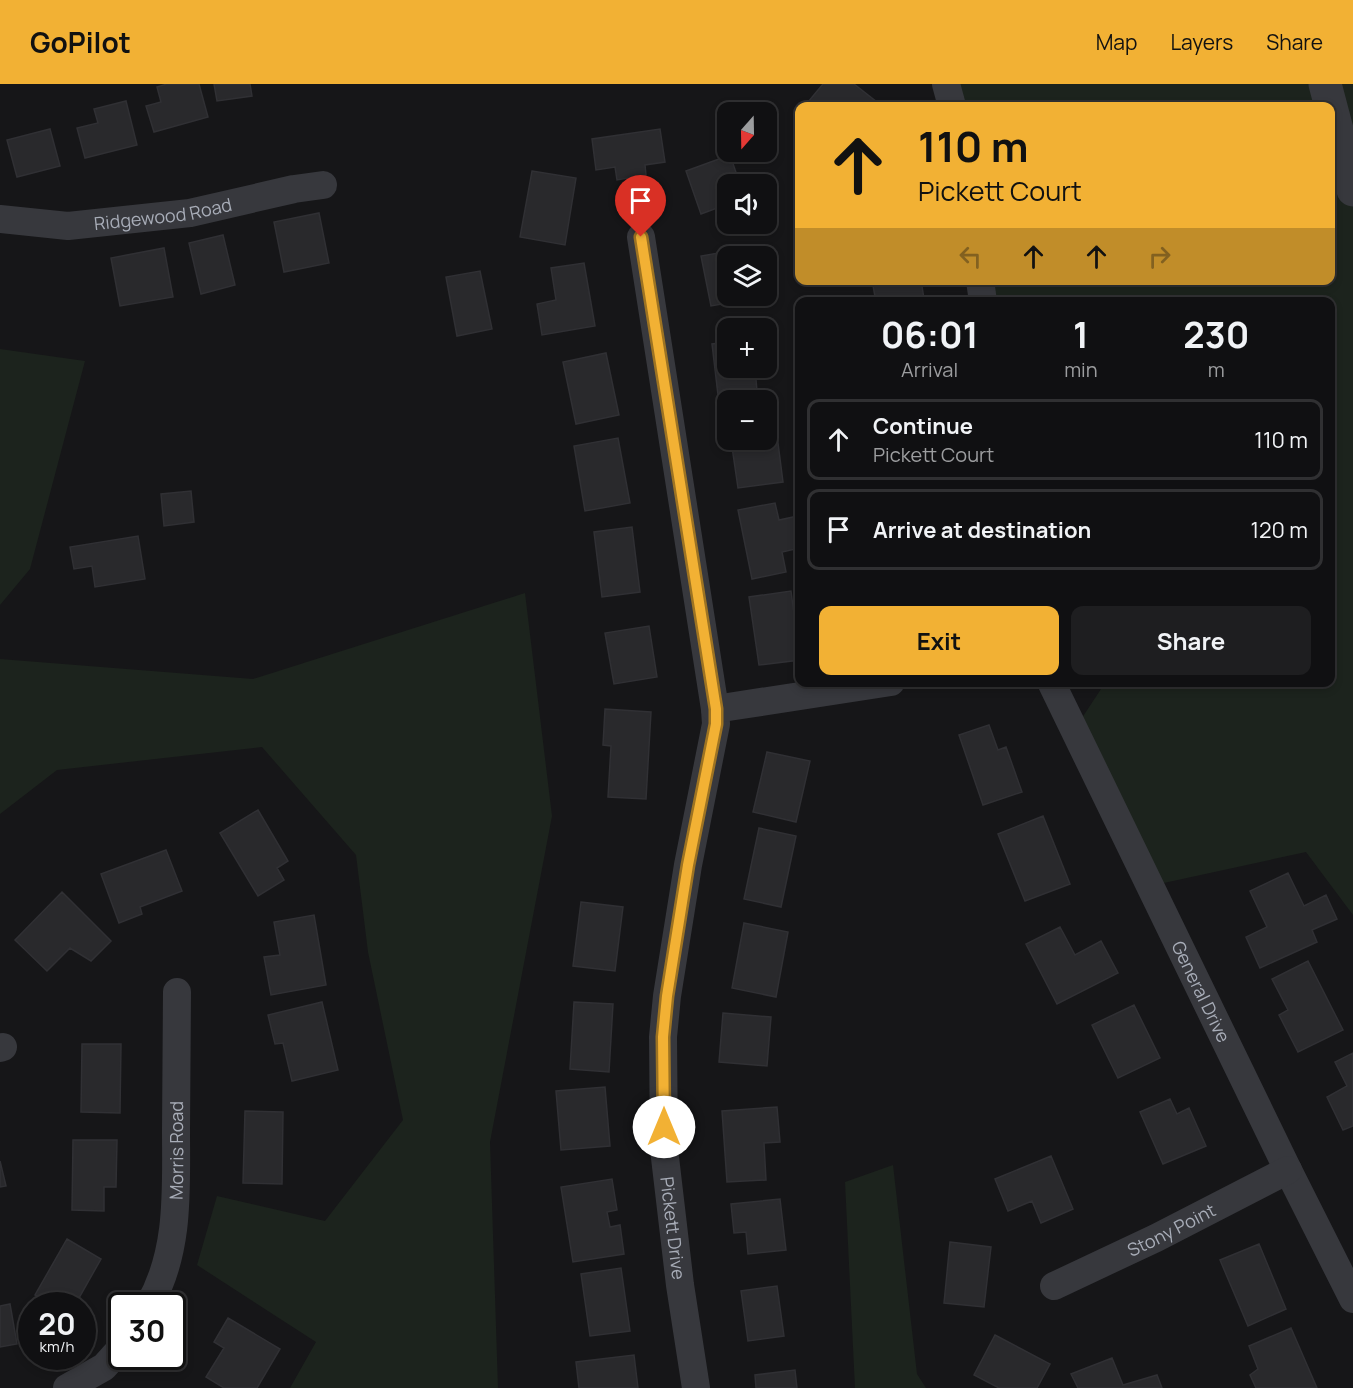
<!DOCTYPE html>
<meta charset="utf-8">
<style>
body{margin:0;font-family:Manrope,sans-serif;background:#1e1e20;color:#f1f3f6;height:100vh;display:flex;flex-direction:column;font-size:22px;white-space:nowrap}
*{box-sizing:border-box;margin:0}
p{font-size:20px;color:#9c9d9f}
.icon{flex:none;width:33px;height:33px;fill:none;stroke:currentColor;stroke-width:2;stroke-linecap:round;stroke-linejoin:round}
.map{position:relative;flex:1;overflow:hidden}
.drawer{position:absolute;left:795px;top:213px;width:540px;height:390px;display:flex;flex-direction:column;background:#101012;border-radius:12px;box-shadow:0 3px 9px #0003,0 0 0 2px #303032}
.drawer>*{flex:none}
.hud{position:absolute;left:795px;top:18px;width:540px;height:183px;border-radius:12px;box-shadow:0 3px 9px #0003,0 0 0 2px #303032;background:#f2b134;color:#111;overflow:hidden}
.needle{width:39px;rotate:200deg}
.buttons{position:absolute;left:717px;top:18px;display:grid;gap:12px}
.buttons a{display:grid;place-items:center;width:60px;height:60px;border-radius:12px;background:#101012;box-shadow:0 3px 9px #0003,0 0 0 2px #303032;font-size:30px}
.speed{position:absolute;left:18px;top:1208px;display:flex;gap:12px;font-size:30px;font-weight:700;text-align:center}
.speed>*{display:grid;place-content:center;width:78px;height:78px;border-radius:50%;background:#101012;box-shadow:0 3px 9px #0003,0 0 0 2px #303032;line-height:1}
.speed small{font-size:15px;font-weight:400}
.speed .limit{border:3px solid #111;border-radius:9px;background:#fff;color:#111}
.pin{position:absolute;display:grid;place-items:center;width:51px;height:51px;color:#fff;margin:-62px -26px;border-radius:50% 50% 50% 0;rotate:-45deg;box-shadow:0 0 6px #0007}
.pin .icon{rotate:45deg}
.me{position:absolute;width:66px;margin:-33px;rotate:0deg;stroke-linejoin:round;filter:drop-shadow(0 0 4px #0008)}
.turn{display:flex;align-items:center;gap:21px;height:126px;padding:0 24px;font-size:27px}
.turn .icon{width:78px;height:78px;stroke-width:2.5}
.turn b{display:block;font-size:42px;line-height:51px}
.lanes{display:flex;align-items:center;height:57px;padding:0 24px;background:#0003;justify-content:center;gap:30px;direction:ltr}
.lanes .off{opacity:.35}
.eta{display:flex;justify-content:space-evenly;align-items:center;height:102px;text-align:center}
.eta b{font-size:36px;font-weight:700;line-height:42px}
.cta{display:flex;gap:12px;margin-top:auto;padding:12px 24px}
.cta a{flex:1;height:69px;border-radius:12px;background:#f2b134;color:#111;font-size:24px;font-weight:700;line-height:69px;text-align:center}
.cta a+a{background:#1e1e20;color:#f1f3f6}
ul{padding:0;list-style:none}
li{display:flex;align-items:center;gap:18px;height:81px;margin:0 12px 9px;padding:0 12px;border:3px solid #303032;border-radius:12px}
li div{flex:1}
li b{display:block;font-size:22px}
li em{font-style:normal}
header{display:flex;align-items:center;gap:36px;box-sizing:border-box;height:84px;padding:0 30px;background:#f2b134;color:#111}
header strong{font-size:28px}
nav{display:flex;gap:33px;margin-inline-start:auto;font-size:21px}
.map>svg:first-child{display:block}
.green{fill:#1c231d}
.building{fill:#29292c;stroke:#303034;stroke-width:1.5}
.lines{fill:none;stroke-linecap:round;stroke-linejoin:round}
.minor{stroke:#37383d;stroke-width:28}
.tertiary{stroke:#37383d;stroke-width:33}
.route-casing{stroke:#9d7322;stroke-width:15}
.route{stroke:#f2b134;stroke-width:10}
.labels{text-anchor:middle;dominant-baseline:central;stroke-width:6;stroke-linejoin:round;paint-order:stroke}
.street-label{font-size:18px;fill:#a8adb8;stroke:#111113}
</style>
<header>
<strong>GoPilot</strong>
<nav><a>Map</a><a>Layers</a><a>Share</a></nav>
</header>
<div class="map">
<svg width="1353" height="1304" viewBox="0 0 1353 1304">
<rect width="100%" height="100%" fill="#161618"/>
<path class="green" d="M946,0h407v831l-47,-63 -156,34 -76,-156 31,-47 225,-1v-380l-347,-1 -3,-20 350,-1v-174h-378z
M0,265l85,12 -55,208 -30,36z
M525,509l27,223 -62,326 8,246h-208l26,-46 -119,-77 20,-69 108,25 78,-101 -35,-168 -12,-97 -94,-108 -205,23 -57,44v-155l253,20z
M893,1081l24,209 9,14h-71l-10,-206z"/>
<path class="building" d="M167,0h32l9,33 -54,15 -8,-26 15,-4 -4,-15z
M214,0h36l2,12 -35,5z
M823,0h31l28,22h-68l-6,-4z
M126,17l11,44 -52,13 -8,-30 21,-5 -4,-14z
M50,45l10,37 -43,11 -10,-37z
M660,45l5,33 -20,3 1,10 -29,5 -2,-13 -19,3 -4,-31z
M730,71l10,29h-12v20l-27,10 -15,-43z
M532,87l44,7 -11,67 -45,-8z
M319,129l10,50 -45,9 -10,-50z
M223,151l12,50 -34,9 -12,-51z
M164,164l9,49 -53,9 -9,-48z
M735,166l1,6h-8v40h16l1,4 -34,6 -10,-50z
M584,179l11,63 -53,9 -5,-31 19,-4 -5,-32z
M480,187l12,58 -35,7 -11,-59z
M872,196h49l3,19 -15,3h-33z
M728,258v26h27l2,23 -39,4 -6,-51z
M606,269l13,62 -43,9 -13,-62z
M774,328l9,70 -45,6 -7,-48h35v-27z
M618,354l12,65 -45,8 -11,-65z
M191,407l3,31 -30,4 -3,-32z
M775,419l4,17 19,-4 2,7v25l-18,4 4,20 -34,7 -14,-69z
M632,443l8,65 -38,5 -8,-65z
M138,452l7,43 -50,8 -3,-21 -18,3 -4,-22z
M791,507l9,69 -41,5 -10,-68z
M649,542l8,51 -43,7 -9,-51z
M605,625l46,3 -5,87 -38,-2 3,-51 -8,-1z
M989,641l9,25 8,-3 16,45 -39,13 -24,-70z
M767,668l43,9 -14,61 -43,-10z
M258,726l30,51 -11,7 7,12 -26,16 -38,-63z
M1043,732l27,68 -45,17 -27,-67z
M759,744l37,8 -15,71 -37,-8z
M166,766l16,41 -42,16 2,7 -23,9 -18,-49z
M1288,789l16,33 22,-11 11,24 -25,11 5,12 -57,26 -14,-31 21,-10 -17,-36z
M62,808l49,49 -20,20 -21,-13 -23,23 -32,-31z
M581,818l42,5 -8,64 -42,-5z
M314,831l12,70 -55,10 -7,-38 16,-2 -6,-33z
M744,839l44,9 -12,65 -44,-9z
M1060,843l15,28 26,-14 17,32 -61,31 -31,-60z
M1308,877l35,69 -45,22 -19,-37 9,-5 -16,-31z
M322,918l16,68 -46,11 -9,-38 -8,1 -7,-29z
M574,918l39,2 -4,68 -39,-3z
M1134,921l26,53 -42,20 -26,-53z
M723,929l48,4 -4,49 -48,-4z
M82,960h39l-1,69 -39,-1z
M1353,969v73l-10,4 -16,-33 20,-11 -12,-24z
M605,1003l5,59 -49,4 -5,-59z
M1170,1015l7,15 12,-6 17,38 -43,18 -23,-52z
M777,1023l3,35 -16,1 2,37 -39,2 -5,-71z
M245,1027l38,1 -1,72 -39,-1z
M73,1056h44l-1,47h-12v24l-32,-1z
M1051,1072l22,53 -32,14 -9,-22 -24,10 -13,-32z
M0,1077l6,25 -6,1z
M612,1095l5,31 -10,2 3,15 10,-2 4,29 -51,8 -12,-75z
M780,1115l6,51 -38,4 -2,-22 -12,1 -3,-29z
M67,1155l34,20 -26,46h-23l-17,-10z
M950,1158l41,5 -7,60 -40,-4z
M1259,1160l27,65 -38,17 -28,-66z
M621,1184l9,63 -40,5 -9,-62z
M777,1202l7,50 -36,5 -7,-50z
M10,1220l7,40 -17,3v-41z
M228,1234l52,31 -23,39h-33l-18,-11 18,-29 -10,-6z
M1291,1244l26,60h-61l-6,-13 8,-6 -9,-23z
M995,1251l55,29 -13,24h-38l-25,-13z
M634,1271l4,33h-59l-3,-26z
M1112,1274l11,27 34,-10 5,13h-84l-7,-14z
M795,1286l2,18h-41l-1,-13z"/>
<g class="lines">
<g class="minor">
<path d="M946,0l6,22"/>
<path id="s1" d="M0,135l68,7 122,-13 104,-24 29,-4"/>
<path id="s2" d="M641,153l74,472 1,15 -28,141 -21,131 -4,41 1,112 16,136 16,103"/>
<path d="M980,196l3,22"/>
<path id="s3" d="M1051,598l237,488 65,129"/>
<path d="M715,625l176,-27"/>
<path d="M0,964l3,-1"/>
<path id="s4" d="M1054,1202l102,-48 132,-68"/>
<path id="s5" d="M149,1221c31,-53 27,-116 27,-175 0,-46 1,-92 1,-138"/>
<path d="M67,1304l37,-21 18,-20"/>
</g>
<path class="tertiary" d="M1325,0l28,106"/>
</g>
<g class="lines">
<g class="route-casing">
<path id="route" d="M641,153l75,472v15l-28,141 -21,131 -4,41 1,90"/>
</g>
<use href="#route" class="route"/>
</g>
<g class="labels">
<g class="street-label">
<text stroke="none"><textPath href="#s1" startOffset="164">Ridgewood Road</textPath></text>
<text stroke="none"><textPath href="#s3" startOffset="344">General Drive</textPath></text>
<text stroke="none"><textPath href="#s5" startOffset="159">Morris Road</textPath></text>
<text stroke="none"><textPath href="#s2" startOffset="1002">Pickett Drive</textPath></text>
<text stroke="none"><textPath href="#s4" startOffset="130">Stony Point</textPath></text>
</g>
</g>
</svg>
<div class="buttons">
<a><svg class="needle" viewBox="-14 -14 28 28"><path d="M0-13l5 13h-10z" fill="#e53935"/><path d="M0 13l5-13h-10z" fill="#9c9d9f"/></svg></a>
<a><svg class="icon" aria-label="sound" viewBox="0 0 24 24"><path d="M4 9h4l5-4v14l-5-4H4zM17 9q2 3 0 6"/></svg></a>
<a><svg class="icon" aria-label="layers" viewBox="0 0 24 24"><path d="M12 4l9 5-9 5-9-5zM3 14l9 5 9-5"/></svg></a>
<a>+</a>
<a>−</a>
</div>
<div class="speed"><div>20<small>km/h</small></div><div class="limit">30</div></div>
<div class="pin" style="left:641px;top:153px;background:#d93025"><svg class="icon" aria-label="arrive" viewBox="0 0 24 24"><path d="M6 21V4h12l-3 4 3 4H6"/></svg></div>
<svg class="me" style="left:664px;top:1043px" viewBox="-20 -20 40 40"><circle r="19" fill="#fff"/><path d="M0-13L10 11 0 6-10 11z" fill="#f2b134"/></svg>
<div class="hud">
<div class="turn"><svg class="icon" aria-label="ahead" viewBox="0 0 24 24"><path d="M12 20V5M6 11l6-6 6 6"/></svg><div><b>110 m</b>Pickett Court</div></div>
<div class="lanes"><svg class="icon off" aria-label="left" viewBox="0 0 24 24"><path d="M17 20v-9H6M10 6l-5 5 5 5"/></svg><svg class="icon" aria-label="ahead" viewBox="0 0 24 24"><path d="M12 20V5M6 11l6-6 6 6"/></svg><svg class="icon" aria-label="ahead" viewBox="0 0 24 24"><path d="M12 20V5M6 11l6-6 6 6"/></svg><svg class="icon off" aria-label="right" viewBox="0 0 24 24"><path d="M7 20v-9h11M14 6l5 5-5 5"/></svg></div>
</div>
<section class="drawer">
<div class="eta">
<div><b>06:01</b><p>Arrival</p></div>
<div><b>1</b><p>min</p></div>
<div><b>230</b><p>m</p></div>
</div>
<ul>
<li><svg class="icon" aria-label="ahead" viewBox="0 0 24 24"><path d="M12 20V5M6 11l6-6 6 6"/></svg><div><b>Continue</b><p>Pickett Court</p></div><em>110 m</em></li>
<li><svg class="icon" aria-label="arrive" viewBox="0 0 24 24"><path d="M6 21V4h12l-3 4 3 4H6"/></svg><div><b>Arrive at destination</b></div><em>120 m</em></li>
</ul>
<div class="cta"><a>Exit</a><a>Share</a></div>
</section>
</div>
